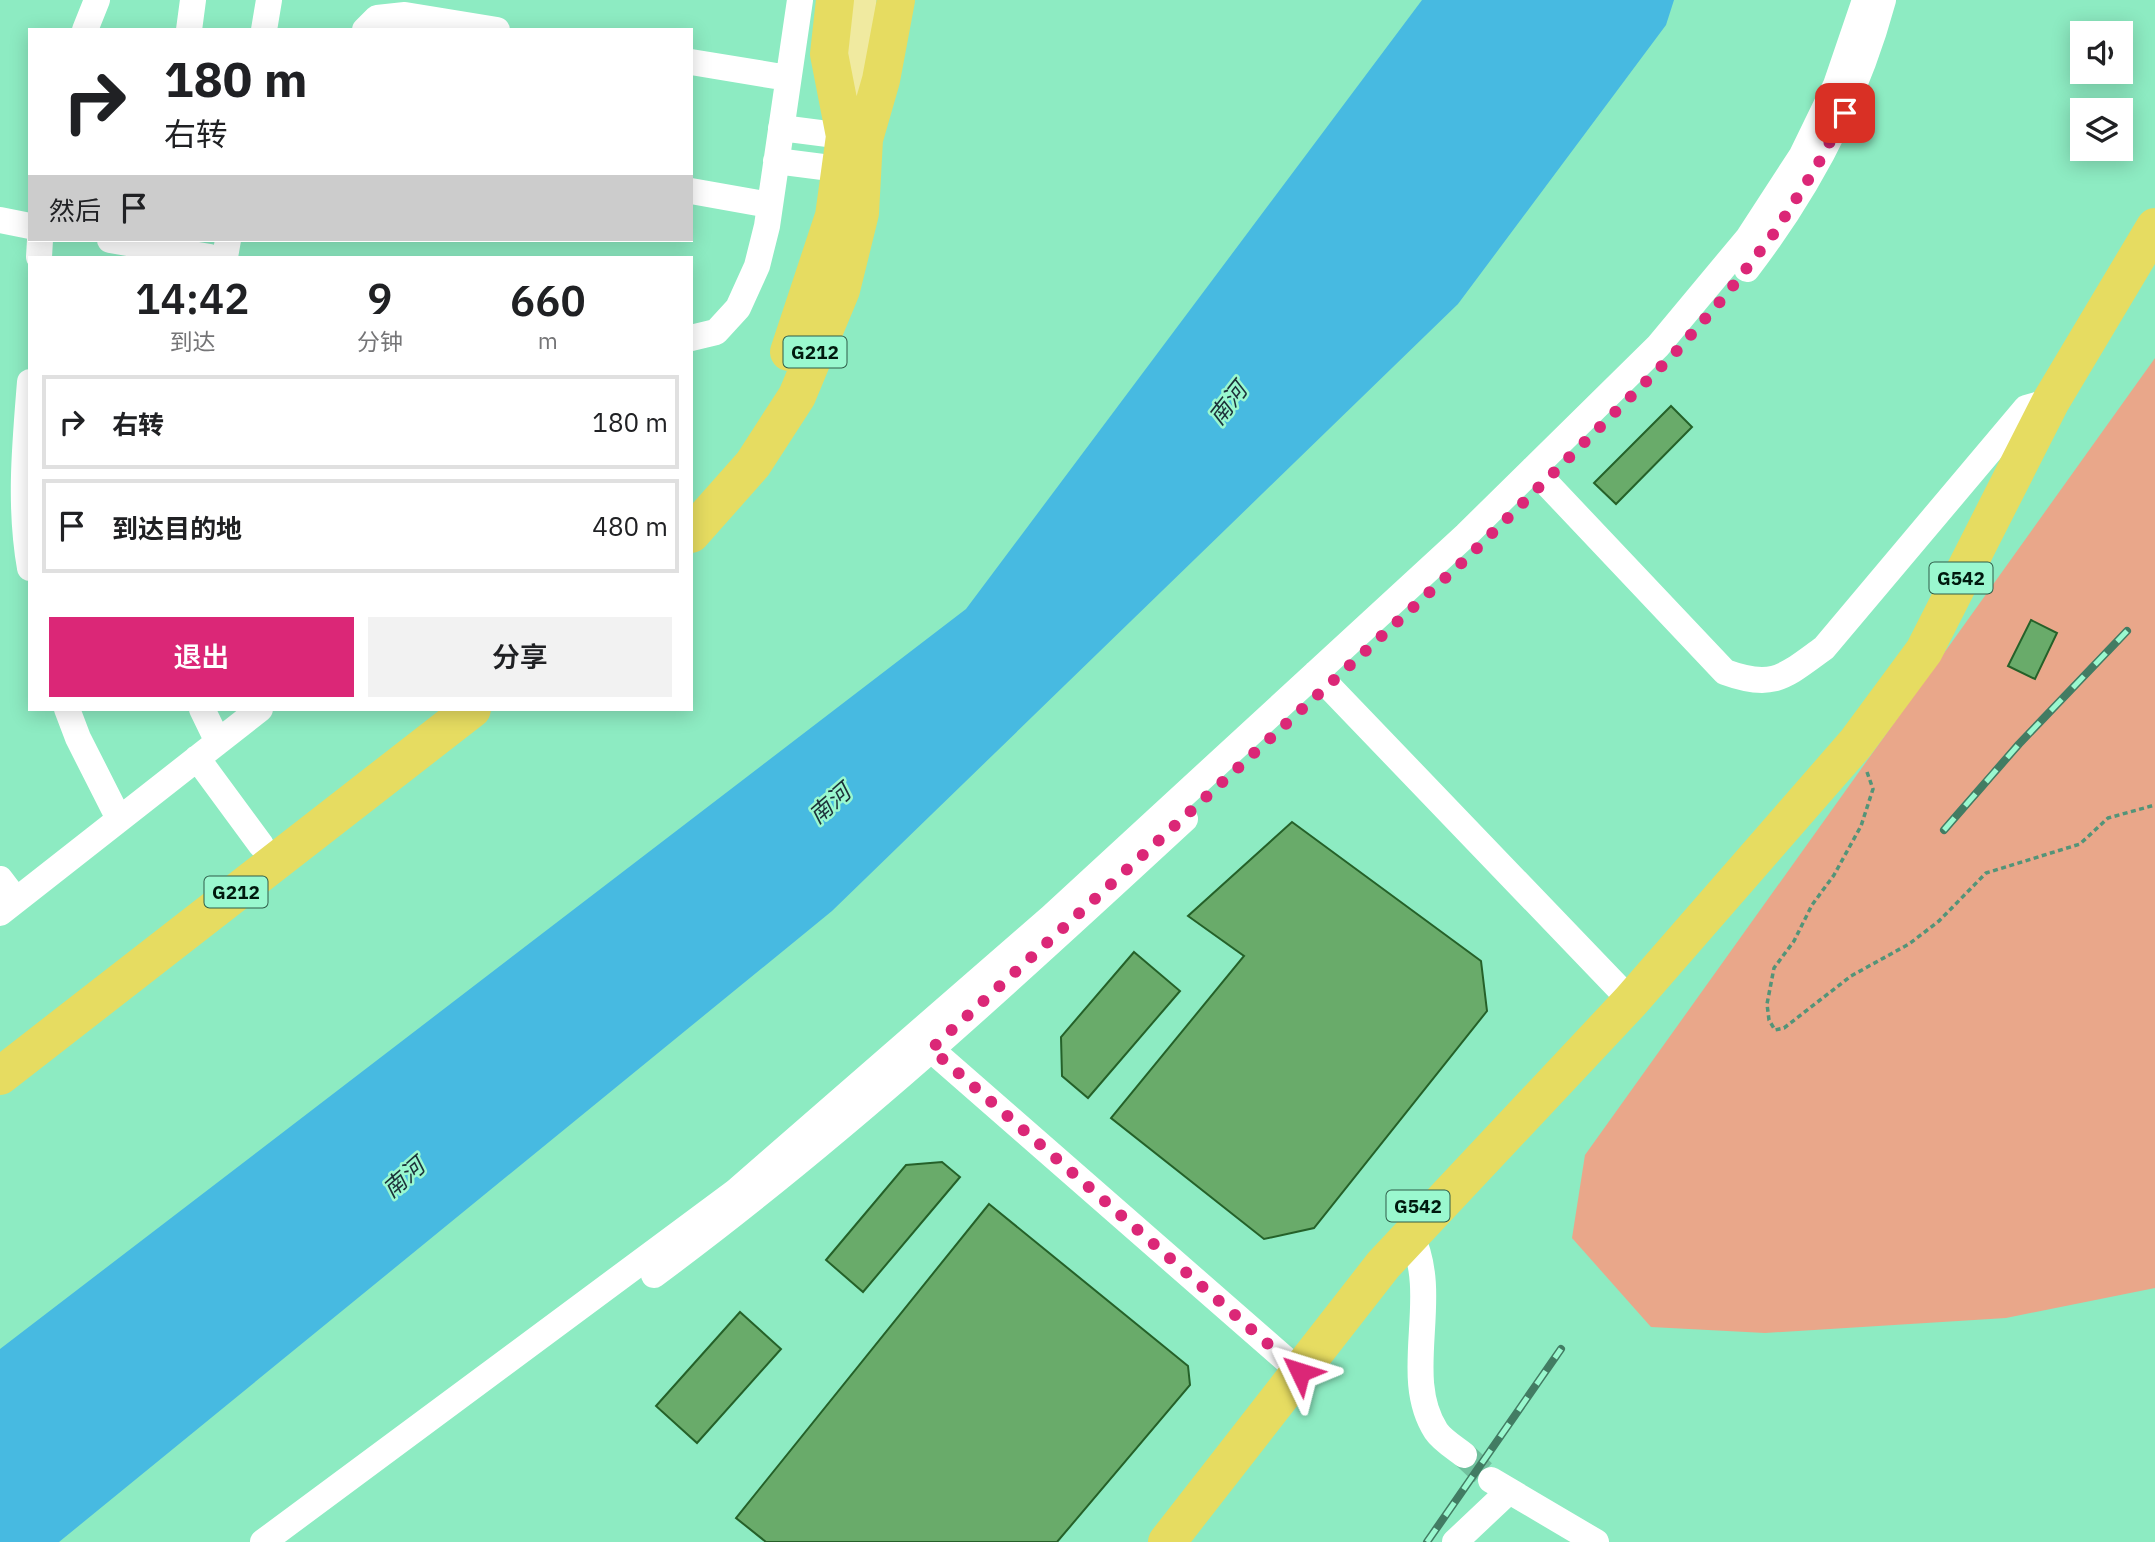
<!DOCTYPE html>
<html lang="zh">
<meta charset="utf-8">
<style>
body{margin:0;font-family:"IBM Plex Sans","Noto Sans SC",sans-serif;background:#f2f2f2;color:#202124;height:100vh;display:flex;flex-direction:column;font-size:26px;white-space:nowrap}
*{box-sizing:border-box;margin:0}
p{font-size:23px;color:#757577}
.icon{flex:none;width:38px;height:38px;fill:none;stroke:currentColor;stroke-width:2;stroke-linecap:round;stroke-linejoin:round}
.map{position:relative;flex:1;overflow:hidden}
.sheet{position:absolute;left:28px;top:256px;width:665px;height:455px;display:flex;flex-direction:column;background:#fff;border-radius:0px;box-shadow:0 4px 18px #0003}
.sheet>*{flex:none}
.guide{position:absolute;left:28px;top:28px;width:665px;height:214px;border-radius:0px;box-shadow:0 4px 18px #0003;background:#fff;color:#202124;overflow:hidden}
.tools{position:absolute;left:2070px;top:21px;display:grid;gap:14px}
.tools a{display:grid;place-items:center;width:63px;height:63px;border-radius:0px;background:#fff;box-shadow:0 4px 18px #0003;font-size:35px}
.pin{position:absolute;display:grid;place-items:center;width:60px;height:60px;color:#fff;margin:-30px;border-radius:14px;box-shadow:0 4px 10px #0006}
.me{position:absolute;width:77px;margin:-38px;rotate:311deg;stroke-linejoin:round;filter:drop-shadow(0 0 5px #0008)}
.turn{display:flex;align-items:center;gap:24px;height:147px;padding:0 21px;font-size:32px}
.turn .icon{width:91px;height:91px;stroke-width:2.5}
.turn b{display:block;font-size:49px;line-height:60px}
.then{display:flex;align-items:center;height:66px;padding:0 21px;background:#0003;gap:14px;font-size:26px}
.eta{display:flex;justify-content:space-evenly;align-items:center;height:119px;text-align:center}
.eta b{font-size:42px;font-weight:600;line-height:49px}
.button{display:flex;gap:14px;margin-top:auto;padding:14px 21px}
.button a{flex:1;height:80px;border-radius:0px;background:#db2777;color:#fff;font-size:28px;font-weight:600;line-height:80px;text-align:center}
.button a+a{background:#f2f2f2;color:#202124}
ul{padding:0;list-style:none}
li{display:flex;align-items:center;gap:21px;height:94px;margin:0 14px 10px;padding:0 7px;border:4px solid #e0e0e0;border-radius:0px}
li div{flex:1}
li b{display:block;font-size:26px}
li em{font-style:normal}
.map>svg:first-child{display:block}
.green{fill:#e9a78a}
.water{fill:#47bae1}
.building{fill:#69ab6a;stroke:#256129;stroke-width:2}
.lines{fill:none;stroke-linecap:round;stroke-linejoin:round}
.minor-tunnel{stroke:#71c19e;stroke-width:26;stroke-dasharray:26 13;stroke-linecap:butt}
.path{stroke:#539478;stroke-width:3.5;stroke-dasharray:5 3.5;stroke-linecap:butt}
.minor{stroke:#fff;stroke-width:26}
.major{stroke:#f0eaa0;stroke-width:33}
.highway{stroke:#e6dc61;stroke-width:38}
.rail-casing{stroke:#427c63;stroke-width:8}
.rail{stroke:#9af8cf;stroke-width:5;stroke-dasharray:16;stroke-linecap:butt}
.route{stroke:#db2777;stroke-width:12;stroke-dasharray:0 21.6}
.labels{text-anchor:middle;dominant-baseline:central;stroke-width:5;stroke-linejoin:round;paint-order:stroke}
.shield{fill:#9af8cf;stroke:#2e5c48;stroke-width:2}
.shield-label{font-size:19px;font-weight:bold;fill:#00190e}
.water-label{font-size:23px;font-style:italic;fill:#1c3038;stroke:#9af8cf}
</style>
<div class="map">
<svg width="2155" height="1542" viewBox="0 0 2155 1542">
<rect width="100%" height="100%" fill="#8debc2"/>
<path class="green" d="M2155,358v930l-149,30 -241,15 -114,-6 -79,-89 13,-83z"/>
<path class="water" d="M1422,0h252l-8,25 -208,279 -626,607 -773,631h-59v-193l966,-740z"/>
<path class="building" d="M1671,406l21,21 -76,77 -22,-21z
M2031,620l26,13 -22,46 -27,-13z
M1292,822l189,139 6,50 -173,217 -50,11 -153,-121 133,-162 -56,-40z
M1134,952l46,39 -92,107 -26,-22 -1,-39z
M942,1162l18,15 -97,115 -37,-32 80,-95z
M989,1204l199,162 2,19 -133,157h-291l-30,-24z
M740,1312l41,37 -84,94 -41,-37z"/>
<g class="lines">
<path class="minor-tunnel" d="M1464,1455l27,25"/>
<path class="path" d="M1867,772l6,17 -12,37 -27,49 -22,30 -18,36 -20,27 -7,36 2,16 6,10 9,-2 67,-52 58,-32 30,-23 47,-48 94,-29 28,-26 47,-13"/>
<path class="minor" d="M85,30l12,-30
M189,30l4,-30
M264,30l5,-30
M365,30l12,-12 28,-3 92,15
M691,62l97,16
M781,128l78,10
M776,161l78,10
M691,191l79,14
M0,220l30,6
M110,240l100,17
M39,257l1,-17
M225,257l3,-17
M1747,269c63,-82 109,-169 136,-269
M691,338l25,-6 22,-24 19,-42 10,-40 33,-226
M30,382c-5,62 -11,124 0,186
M1533,469l192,203c49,18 60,4 99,-24l202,-240 25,-7
M1316,673l315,328
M67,709l11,29 41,81
M202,709l16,33
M197,758l64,87
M0,879l16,21
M0,913l260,-204
M919,1039l381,333
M1411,1235c31,63 -11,140 25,196 6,9 19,17 28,24
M654,1275c188,-139 359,-297 531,-456
M1491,1480l105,62
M263,1542l472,-350 316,-275 415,-382 192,-189 90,-108 54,-83 34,-70 29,-85
M1455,1542l54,-51"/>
<path class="major" d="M847,116l13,-116"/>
<path class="highway" d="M789,352l45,-136 11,-80 -16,-82 6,-54
M691,534l62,-70 44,-68 44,-106 19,-77 4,-74 17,-59 15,-80
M0,1076l472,-367
M1167,1542l216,-277 248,-264 225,-258 68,-92 127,-250 104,-174"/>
<g class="rail-casing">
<path id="rail" d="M1944,830l75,-86 108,-113
M1427,1542l134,-193"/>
</g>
<use href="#rail" class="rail"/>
</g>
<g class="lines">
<path class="route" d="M1300,1372l-369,-323 537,-492 206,-203 51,-58 50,-64 42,-66 28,-53"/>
</g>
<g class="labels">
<g class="shield">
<rect x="783.5" y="336.5" width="63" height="31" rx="5"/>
<rect x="1929.5" y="562.5" width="63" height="31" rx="5"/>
<rect x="204.5" y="876.5" width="63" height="31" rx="5"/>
<rect x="1386.5" y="1190.5" width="63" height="31" rx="5"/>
</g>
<g class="shield-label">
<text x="815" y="352">G212</text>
<text x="1961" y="578">G542</text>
<text x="236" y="892">G212</text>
<text x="1418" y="1206">G542</text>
</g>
<g class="water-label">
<text transform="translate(1227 403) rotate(-52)">南河</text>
<text transform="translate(829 803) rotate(-41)">南河</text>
<text transform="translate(403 1177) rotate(-41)">南河</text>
</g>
</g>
</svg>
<div class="tools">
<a><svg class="icon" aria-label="sound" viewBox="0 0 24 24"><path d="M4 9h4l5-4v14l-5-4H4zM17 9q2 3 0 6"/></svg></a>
<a><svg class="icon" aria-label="layers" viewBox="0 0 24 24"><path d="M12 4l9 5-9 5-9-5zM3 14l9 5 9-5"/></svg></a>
</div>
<div class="pin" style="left:1845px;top:113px;background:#d93025"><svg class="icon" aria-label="arrive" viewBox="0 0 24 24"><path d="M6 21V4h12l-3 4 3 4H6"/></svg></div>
<svg class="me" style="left:1300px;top:1372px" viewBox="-20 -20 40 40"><path d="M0-17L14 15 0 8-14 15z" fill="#db2777" stroke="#fff" stroke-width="4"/></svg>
<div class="guide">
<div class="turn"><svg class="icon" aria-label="right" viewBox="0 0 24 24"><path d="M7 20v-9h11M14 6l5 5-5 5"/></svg><div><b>180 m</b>右转</div></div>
<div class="then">然后<svg class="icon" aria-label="arrive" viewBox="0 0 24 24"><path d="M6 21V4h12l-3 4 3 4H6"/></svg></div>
</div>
<section class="sheet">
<div class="eta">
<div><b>14:42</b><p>到达</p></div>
<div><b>9</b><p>分钟</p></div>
<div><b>660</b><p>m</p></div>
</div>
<ul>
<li><svg class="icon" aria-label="right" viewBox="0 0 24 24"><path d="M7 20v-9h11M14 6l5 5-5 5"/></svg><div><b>右转</b></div><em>180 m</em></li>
<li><svg class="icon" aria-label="arrive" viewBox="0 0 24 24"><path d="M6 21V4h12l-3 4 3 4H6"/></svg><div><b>到达目的地</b></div><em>480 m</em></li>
</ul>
<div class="button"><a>退出</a><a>分享</a></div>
</section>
</div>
